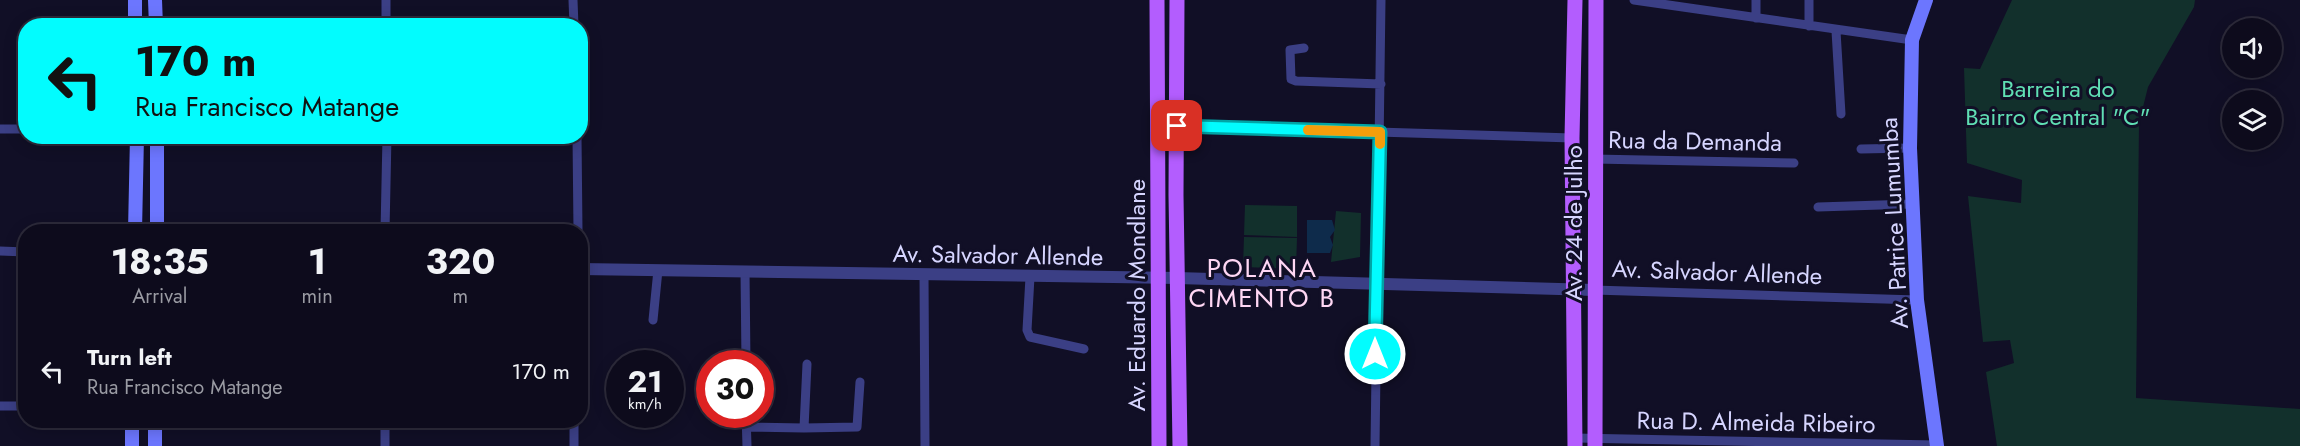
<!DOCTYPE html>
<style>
body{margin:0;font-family:Jost,sans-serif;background:#1b1929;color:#f1f3f6;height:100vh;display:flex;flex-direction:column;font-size:22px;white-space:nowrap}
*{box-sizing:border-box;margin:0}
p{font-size:20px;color:#9a9ba3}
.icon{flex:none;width:33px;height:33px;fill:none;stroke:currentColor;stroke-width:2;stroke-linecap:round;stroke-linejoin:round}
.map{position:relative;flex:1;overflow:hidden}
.side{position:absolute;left:18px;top:224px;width:570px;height:204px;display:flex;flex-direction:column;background:#0d0b1c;border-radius:24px;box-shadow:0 3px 15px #0003,0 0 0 2px #2d2b3b}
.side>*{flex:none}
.guide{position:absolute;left:18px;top:18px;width:570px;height:126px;border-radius:24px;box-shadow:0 3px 15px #0003,0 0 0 2px #2d2b3b;background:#02fcfe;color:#111;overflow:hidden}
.tools{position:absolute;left:2222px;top:18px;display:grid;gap:12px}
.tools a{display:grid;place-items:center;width:60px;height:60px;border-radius:50%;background:#0d0b1c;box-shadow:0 3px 15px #0003,0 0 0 2px #2d2b3b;font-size:30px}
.speed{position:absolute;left:606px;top:350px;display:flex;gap:12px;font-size:30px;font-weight:700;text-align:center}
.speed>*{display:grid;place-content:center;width:78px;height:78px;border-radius:50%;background:#0d0b1c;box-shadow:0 3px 15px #0003,0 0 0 2px #2d2b3b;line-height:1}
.speed small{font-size:15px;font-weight:400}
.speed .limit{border:9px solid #d22;background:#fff;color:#111}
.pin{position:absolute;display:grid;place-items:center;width:51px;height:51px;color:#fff;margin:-26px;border-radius:12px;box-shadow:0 3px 9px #0006}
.me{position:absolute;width:66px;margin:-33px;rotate:0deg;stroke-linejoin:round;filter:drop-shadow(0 0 4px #0008)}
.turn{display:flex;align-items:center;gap:21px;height:126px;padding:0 18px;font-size:27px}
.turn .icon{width:78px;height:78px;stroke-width:2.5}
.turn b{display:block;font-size:42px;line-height:51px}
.eta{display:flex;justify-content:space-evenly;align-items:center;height:102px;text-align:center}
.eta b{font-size:36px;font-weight:700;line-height:42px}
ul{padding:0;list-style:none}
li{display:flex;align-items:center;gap:18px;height:90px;padding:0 18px}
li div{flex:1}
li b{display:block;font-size:22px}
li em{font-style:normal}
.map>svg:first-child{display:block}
.green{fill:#12302c}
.water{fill:#0e2b4b}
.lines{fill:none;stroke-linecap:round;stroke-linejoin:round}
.minor{stroke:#3b3f85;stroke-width:9}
.tertiary{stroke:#3b3f85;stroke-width:12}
.secondary{stroke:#6c76fe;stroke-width:14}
.primary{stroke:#b35dfe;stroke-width:15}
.route-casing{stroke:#01a4a5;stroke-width:15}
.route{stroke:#02fcfe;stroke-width:10}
.slow{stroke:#f59e0b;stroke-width:10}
.labels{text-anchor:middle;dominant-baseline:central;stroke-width:6;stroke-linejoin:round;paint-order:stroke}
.park-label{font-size:24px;fill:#60dfb4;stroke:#110f26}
.street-label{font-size:24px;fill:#d6d5ff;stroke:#110f26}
.neighbourhood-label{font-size:26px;letter-spacing:1.5px;fill:#ffd7f4;stroke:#110f26}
</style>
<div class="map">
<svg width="2300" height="446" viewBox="0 0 2300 446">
<rect width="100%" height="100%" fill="#110f26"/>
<path class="green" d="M2012,0h183l-1,7 -46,80 -9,36 -3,275 164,11v37h-303l-11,-74 28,-9 -4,-23 -27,2 -15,-146 53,7 1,-23 -55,-17 -3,-95 16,1z
M1245,205l52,1v31l-53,-2z
M1336,211l25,2 -1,44 -29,5z
M1244,237l53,1 -1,31 -53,-2z"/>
<path class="water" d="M1307,220h25l3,10 -5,7 3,8 -3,8h-23z"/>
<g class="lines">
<path class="minor" d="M386,0v26
M573,0l1,26
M1634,0l278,40
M1809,0v26
M1756,18v-18
M1836,31l5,83
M1304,48l-14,2 1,29 5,2 85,3
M1177,126l395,12
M0,129h26
M577,136l1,95
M1861,149l49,-1
M1594,159l200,4
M1818,207l94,-3
M385,231l2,-95
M0,251l26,1
M745,271l1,92
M924,274l1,172
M1030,277l-3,53 3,7 54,12
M1594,290l323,10
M653,320l5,-50
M0,406h26
M746,414l1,32
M574,420v26
M746,427l58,1 3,-64
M804,428l53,-1 3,-45
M1575,438l361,7
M385,446v-26
M1375,446l6,-446"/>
<path class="tertiary" d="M580,269l597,9 417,12"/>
<path class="secondary" d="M135,0v26
M155,0l1,26
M1926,0l-14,40 -2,108 7,152 20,146
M157,136v95
M135,231l2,-95
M132,420v26
M155,420v26"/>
<path class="primary" d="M1157,0l2,446
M1177,0l-1,195 4,251
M1575,0l-3,138 3,308
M1595,446l1,-446"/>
</g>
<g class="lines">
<g class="route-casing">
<path id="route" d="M1177,126l203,6 -5,222"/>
</g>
<use href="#route" class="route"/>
<path class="slow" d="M1308,130l72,2v12"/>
</g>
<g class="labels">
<g class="park-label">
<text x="2058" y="88">Barreira do<tspan x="2058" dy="28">Bairro Central "C"</tspan></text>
</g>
<g class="street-label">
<text transform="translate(1695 141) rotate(1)">Rua da Demanda</text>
<text transform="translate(1573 223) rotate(-90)">Av. 24 de Julho</text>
<text transform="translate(1894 223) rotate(-93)">Av. Patrice Lumumba</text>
<text transform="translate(998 255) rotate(1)">Av. Salvador Allende</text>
<text transform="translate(1717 272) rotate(2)">Av. Salvador Allende</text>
<text transform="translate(1136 295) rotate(-90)">Av. Eduardo Mondlane</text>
<text transform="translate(1756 422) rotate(1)">Rua D. Almeida Ribeiro</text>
</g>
<g class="neighbourhood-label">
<text x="1262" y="268">POLANA<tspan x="1262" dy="30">CIMENTO B</tspan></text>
</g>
</g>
</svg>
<div class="tools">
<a><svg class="icon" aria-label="sound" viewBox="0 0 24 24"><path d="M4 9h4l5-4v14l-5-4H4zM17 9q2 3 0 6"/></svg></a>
<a><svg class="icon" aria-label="layers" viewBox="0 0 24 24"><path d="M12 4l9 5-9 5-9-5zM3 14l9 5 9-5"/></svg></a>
</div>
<div class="speed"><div>21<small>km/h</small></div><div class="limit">30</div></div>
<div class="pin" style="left:1177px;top:126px;background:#d93025"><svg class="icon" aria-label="arrive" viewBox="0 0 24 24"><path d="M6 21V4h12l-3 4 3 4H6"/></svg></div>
<svg class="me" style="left:1375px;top:354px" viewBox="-20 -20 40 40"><circle r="17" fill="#02fcfe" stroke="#fff" stroke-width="3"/><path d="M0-11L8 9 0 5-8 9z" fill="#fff"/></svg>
<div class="guide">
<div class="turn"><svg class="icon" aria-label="left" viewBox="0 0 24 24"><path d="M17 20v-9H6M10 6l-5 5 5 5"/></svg><div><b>170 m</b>Rua Francisco Matange</div></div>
</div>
<section class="side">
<div class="eta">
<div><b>18:35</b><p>Arrival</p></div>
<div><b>1</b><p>min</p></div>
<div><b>320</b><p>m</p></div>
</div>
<ul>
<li><svg class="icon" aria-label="left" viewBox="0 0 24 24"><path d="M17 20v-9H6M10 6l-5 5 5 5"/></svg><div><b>Turn left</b><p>Rua Francisco Matange</p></div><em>170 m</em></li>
</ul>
</section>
</div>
